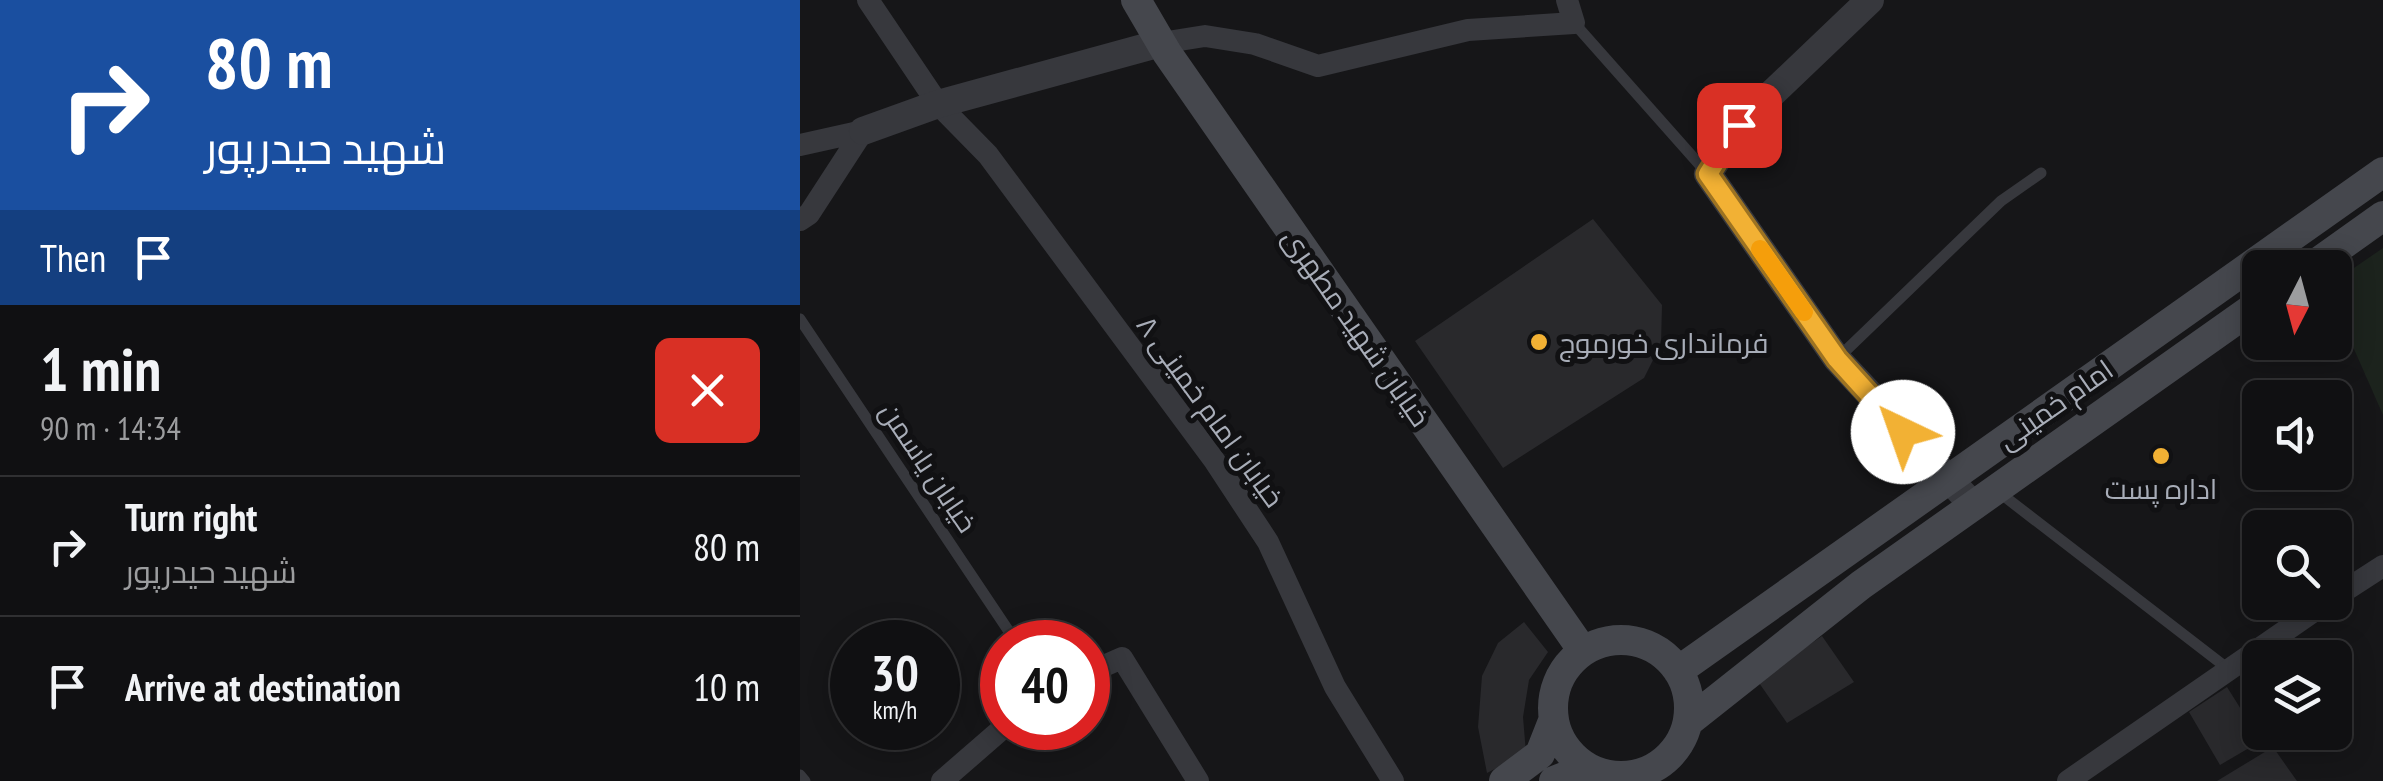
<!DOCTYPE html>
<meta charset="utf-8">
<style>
body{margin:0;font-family:"PT Sans Narrow",Cairo,sans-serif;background:#1e1e20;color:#f1f3f6;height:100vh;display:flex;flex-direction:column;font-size:38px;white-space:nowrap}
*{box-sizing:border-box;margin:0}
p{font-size:32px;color:#9c9d9f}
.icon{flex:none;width:55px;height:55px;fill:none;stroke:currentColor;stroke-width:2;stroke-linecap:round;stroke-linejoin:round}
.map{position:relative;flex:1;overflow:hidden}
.details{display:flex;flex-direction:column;background:#101012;width:800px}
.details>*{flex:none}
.banner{background:#1a4fa0;color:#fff;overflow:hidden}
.needle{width:65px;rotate:186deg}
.controls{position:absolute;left:1442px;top:250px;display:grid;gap:20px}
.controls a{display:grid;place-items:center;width:110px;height:110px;border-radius:15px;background:#101012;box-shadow:0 5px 25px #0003,0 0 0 2px #303032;font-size:50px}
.speed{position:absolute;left:30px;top:620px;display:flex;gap:20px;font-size:50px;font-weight:700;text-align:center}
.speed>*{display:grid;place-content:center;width:130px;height:130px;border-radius:50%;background:#101012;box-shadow:0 5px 25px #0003,0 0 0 2px #303032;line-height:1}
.speed small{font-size:25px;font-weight:400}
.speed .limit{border:15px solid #d22;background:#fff;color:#111}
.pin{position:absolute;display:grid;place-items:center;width:85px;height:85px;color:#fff;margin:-42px;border-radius:20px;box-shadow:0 5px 15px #0006}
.me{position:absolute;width:110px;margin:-55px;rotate:318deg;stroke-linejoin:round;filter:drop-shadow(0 0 8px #0008)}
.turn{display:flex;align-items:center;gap:35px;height:210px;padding:0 40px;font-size:45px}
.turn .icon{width:130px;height:130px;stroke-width:2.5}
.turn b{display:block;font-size:70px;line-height:85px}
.then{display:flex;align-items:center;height:95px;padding:0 40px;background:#0003;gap:20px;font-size:38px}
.round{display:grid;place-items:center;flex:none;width:105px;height:105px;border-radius:15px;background:#1e1e20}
.head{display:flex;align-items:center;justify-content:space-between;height:170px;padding:0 40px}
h1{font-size:60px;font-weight:700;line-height:75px}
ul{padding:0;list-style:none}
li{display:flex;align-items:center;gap:30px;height:140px;padding:0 40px;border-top:2px solid #303032}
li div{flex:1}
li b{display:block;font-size:38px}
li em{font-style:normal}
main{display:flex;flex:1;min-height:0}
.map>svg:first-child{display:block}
.green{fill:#1c231d}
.building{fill:#29292c}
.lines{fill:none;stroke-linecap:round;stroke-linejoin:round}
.service{stroke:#37383d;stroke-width:11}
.minor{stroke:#37383d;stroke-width:22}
.tertiary{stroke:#37383d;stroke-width:28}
.secondary{stroke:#45474d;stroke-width:30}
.route-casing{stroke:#9d7322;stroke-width:25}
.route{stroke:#f2b134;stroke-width:18}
.slow{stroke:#f59e0b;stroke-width:18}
.poi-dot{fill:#f2b134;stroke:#111113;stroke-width:4}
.labels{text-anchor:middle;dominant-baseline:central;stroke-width:10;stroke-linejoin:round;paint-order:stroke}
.street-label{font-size:28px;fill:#a8adb8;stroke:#111113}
.poi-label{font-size:28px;fill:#a8adb8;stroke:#111113;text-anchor:start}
</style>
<main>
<section class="details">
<div class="banner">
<div class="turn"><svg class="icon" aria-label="right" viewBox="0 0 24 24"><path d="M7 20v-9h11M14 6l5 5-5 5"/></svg><div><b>80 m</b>شهید حیدرپور</div></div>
<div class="then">Then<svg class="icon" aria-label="arrive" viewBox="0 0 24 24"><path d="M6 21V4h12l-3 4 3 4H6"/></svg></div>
</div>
<div class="head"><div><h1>1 min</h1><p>90 m · 14:34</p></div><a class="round" style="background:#d93025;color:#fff"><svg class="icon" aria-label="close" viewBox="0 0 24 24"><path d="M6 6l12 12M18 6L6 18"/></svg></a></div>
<ul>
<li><svg class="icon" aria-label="right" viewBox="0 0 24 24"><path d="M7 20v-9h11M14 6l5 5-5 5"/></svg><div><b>Turn right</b><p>شهید حیدرپور</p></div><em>80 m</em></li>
<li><svg class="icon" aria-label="arrive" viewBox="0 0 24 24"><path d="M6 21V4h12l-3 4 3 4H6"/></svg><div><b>Arrive at destination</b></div><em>10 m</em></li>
</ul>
</section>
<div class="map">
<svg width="1583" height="781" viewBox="0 0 1583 781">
<rect width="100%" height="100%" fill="#161618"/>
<path class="green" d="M1583,248v167l-48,-109v-25z"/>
<path class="building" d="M793,219l69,86 -1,39 -17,34 -141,90 -88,-127z
M724,622l24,30 -19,28 -6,37 3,36 -39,20 -9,-46 4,-51 16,-33z
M1022,636l32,46 -67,41 -30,-43z
M1427,687l34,54 -41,24 -31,-53z
M1473,747l24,34h-80z"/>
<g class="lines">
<path class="service" d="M774,23l133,150
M0,319l216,323
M1037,359l164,-158 40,-28
M1200,493l227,175
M0,775l5,6"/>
<path class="minor" d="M68,0l70,104 50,51 226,305 54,82 67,145 58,94
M361,43l44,-7 50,8 63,22 150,-36 106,-7 -7,-23
M0,145l63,-14
M0,220l9,-6 54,-83
M1535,597l48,-31
M288,673l34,-15 76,123
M142,781l61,-53
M1268,781l259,-179"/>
<path class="tertiary" d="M1070,0l-131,125 -31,49 129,185 137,147
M63,131l75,-27 223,-61"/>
<path class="secondary" d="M336,0l31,53 416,598
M1510,268l73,-52
M753 708a68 68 0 1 1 136 0a68 68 0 1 1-136 0Z
M878,671l705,-499
M888,722l173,-137 399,-282
M704,781l36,-27 13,-33
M754,781l15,-6h36"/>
</g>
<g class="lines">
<g class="route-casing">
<path id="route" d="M939,125l-31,49 129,185 66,73"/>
</g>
<use href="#route" class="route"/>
<path class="slow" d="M960,249l44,63"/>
</g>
<g class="poi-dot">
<circle cx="739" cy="342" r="10"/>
<circle cx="1361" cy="456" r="10"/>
</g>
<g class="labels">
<g class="street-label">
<text transform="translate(557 327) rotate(55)">خیابان شهید مطهری</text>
<text transform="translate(1255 404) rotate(-35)">امام خمینی</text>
<text transform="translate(411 411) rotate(54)">خیابان امام خمینی ۸</text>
<text transform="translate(129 467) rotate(56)">خیابان یاسمن</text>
</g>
<g class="poi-label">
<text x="759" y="342">فرمانداری خورموج</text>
<text x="1361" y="488" text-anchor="middle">اداره پست</text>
</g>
</g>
</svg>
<div class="controls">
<a><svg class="needle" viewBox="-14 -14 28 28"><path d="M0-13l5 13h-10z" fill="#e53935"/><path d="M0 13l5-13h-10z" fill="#9c9d9f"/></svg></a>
<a><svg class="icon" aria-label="sound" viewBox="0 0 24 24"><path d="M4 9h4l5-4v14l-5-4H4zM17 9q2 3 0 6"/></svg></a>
<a><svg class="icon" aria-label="search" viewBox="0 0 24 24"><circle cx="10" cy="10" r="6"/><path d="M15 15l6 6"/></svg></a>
<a><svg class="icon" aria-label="layers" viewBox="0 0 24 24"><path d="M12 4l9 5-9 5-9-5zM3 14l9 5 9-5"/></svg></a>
</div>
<div class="speed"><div>30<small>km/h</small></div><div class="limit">40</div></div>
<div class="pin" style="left:939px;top:125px;background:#d93025"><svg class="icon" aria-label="arrive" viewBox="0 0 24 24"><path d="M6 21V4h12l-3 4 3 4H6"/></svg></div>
<svg class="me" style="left:1103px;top:432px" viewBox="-20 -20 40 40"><circle r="19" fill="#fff"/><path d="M0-13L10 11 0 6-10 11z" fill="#f2b134"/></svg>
</div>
</main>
